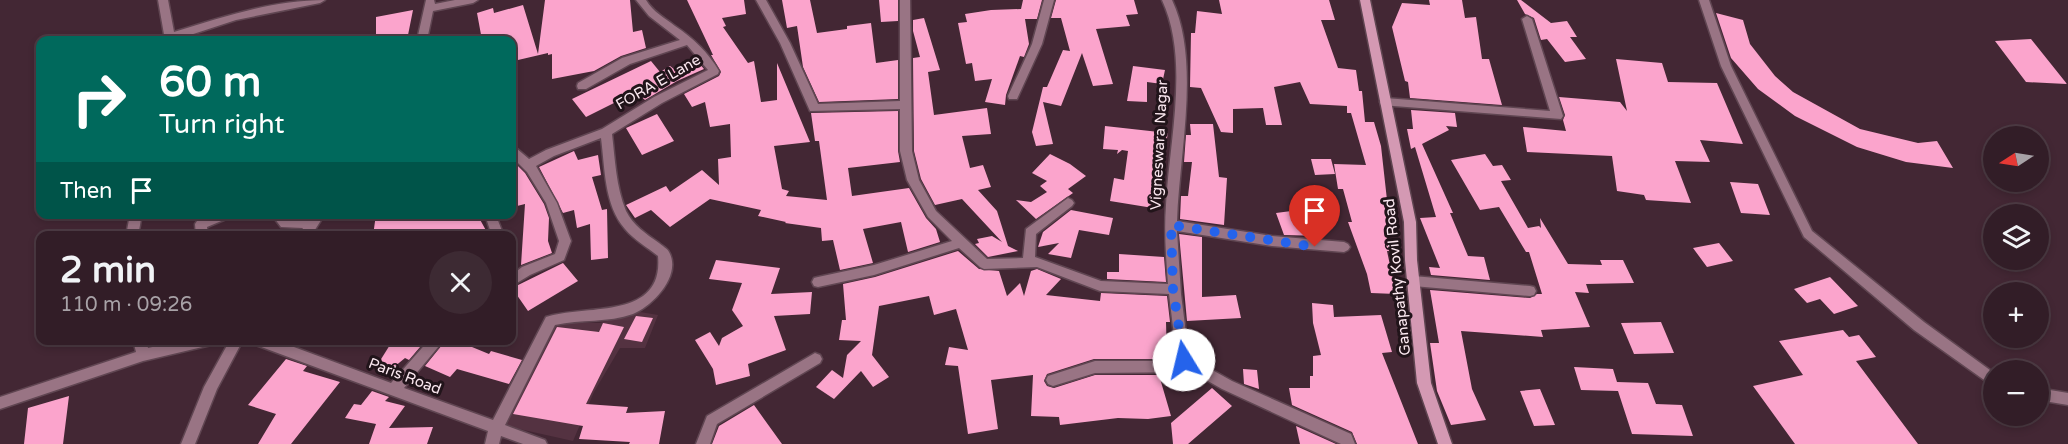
<!DOCTYPE html>
<meta charset="utf-8">
<style>
body{margin:0;font-family:"Varela Round",sans-serif;background:#3d2a33;color:#f1f3f6;height:100vh;display:flex;flex-direction:column;font-size:22px;white-space:nowrap}
*{box-sizing:border-box;margin:0}
p{font-size:20px;color:#a8a2a7}
.icon{flex:none;width:33px;height:33px;fill:none;stroke:currentColor;stroke-width:2;stroke-linecap:round;stroke-linejoin:round}
.map{position:relative;flex:1;overflow:hidden}
.sheet{position:absolute;left:36px;top:231px;width:480px;height:114px;display:flex;flex-direction:column;background:#321d27;border-radius:12px;box-shadow:0 3px 9px #0003,0 0 0 2px #4d3b44}
.sheet>*{flex:none}
.hud{position:absolute;left:36px;top:36px;width:480px;height:183px;border-radius:12px;box-shadow:0 3px 9px #0003,0 0 0 2px #4d3b44;background:#00695c;color:#fff;overflow:hidden}
.needle{width:39px;rotate:258deg}
.tools{position:absolute;left:1983px;top:126px;display:grid;gap:12px}
.tools a{display:grid;place-items:center;width:66px;height:66px;border-radius:50%;background:#321d27;box-shadow:0 3px 9px #0003,0 0 0 2px #4d3b44;font-size:30px}
.pin{position:absolute;display:grid;place-items:center;width:51px;height:51px;color:#fff;margin:-62px -26px;border-radius:50% 50% 50% 0;rotate:-45deg;box-shadow:0 0 6px #0007}
.pin .icon{rotate:45deg}
.me{position:absolute;width:66px;margin:-33px;rotate:351deg;stroke-linejoin:round;filter:drop-shadow(0 0 4px #0008)}
.turn{display:flex;align-items:center;gap:21px;height:126px;padding:0 24px;font-size:27px}
.turn .icon{width:78px;height:78px;stroke-width:2.5}
.turn b{display:block;font-size:42px;line-height:51px}
.then{display:flex;align-items:center;height:57px;padding:0 24px;background:#0003;gap:12px;font-size:22px}
.round{display:grid;place-items:center;flex:none;width:63px;height:63px;border-radius:32px;background:#3d2a33}
.head{display:flex;align-items:center;justify-content:space-between;height:102px;padding:0 24px}
h1{font-size:36px;font-weight:700;line-height:45px}
.map>svg:first-child{display:block}
.built{fill:#543241}
.building{fill:#fba4cc}
.lines{fill:none;stroke-linecap:round;stroke-linejoin:round}
.minor-casing{stroke:#604652;stroke-width:3}
.secondary-casing{stroke:#604652;stroke-width:3}
.minor{fill:#997484;fill-rule:evenodd}
.secondary{fill:#d499b3;fill-rule:evenodd}
.route{stroke:#2563eb;stroke-width:10;stroke-dasharray:0 18}
.labels{text-anchor:middle;dominant-baseline:central;stroke-width:6;stroke-linejoin:round;paint-order:stroke}
.street-label{font-size:15px;fill:#fbe8f0;stroke:#21141a}
</style>
<div class="map">
<svg width="2068" height="444" viewBox="0 0 2068 444">
<rect width="100%" height="100%" fill="#432734"/>
<path class="built" d="M640,312l18,3 -13,33h-25l-26,44 -21,49 -72,-16 52,-102h47z"/>
<path class="building" d="M545,0h85l3,32 9,-2 4,18 -25,8 -27,15 -42,8v-25l-4,1v-2l-30,7 -3,-16 -3,1v-5h-30l-5,-27 16,-5 1,5 29,-8 15,49z
M687,0h57l2,14 -24,4 4,8 -3,1 25,36 6,-2 7,41 16,-2v-37l33,79 -36,4 8,43 7,2 -3,5 41,4 -8,-59h-4l-4,-28 87,-2v40l2,11 -52,6 4,28 57,-8 17,30 10,11 4,13 -32,10 -7,-30 -38,7 10,34 -33,7 -7,-30 -11,1 -1,-13 -36,-5 1,-1 -28,-6 3,-6 -51,-11 -40,28 -19,-17 -16,8 -9,-13 40,-19 4,6 32,-22 17,15 -1,-26 13,-2 -1,-33 -20,3 -5,-25 -13,5 -8,-13 35,-18 2,-4 -10,-17h2z
M782,0h28l7,33 30,-4v-3l24,-3 5,40 22,-3v39l-79,3 -16,-35 -6,-41 -10,2z
M879,0h19v21l-17,1z
M1023,0h19l-5,19h-12l4,25 -5,13 -4,-1 -14,39 -1,10 -20,-3 7,-23 -17,2 -3,-18 -6,1 -8,-41 9,-1 -2,-8 26,-4 30,-1z
M1056,0h78l4,14 -12,1 4,11 -34,3 17,55 -20,2 -11,-33 -21,53 -18,-4 10,42 -17,2 -4,-14 11,-45h4l16,-37 7,1 -9,-33h-10z
M1219,0h110l6,20h-14l17,48 18,2 3,21h3l3,31h9l7,24 6,54 -5,-1 7,22h-3l1,21 3,9h-3l9,43 -25,-1 -4,-19 -19,-52h4l-9,-33h-5l-4,-25 32,1 -15,-52h-4v-7l-37,-2 -10,-22 -26,5 8,38h-16l-3,-17 -30,1v24l-12,-1 -20,-44 -11,-1 1,-54h4l2,-22 25,3z
M1429,0h33l3,18 11,-1 6,42h7l13,46 -92,-7 -2,-16 -3,-1 -13,-54 10,-24 28,2z
M1517,0h4l30,23 16,-2 10,16h-7l16,22 -21,3 -18,-23 -6,1 -7,-22 -9,-4z
M413,10l-6,30h-31v-23z
M1716,13l27,7 7,24 25,32 18,16 67,37 58,14 19,-2 16,27 -47,-6 -49,-15 -62,-31 -37,-27 -27,-31z
M924,18l16,52 -12,2 6,43 53,-7 4,26 -29,2 8,32 13,-3 8,22 -13,3 19,21 11,35 10,5 -30,6 -13,-13 4,-1 -2,-4 15,-3 10,6 -40,-43 -27,6 -14,-26 -7,-28 -1,-93 7,-1 -7,-26v-11z
M2031,39l36,45 -41,-2 -31,-41z
M1616,59l46,4 6,19 49,1 26,61 -43,-4 10,22 -35,-1 16,42 -45,-3 -2,-5 -27,-4 -5,-35 -85,-4 -4,-25 43,4 -3,-11 2,-5 -6,-18 61,5 7,9z
M651,61l9,11 10,-6 9,7 19,-11 6,7 -27,12 -32,19 -9,-8 -50,25 -14,-18z
M1133,66l32,4 -3,14 -15,-2v20l-20,-1z
M1411,110l44,3 2,14 -11,-1 3,4 -27,14 31,69h-3l18,43 16,1 6,23 -59,-5 -2,-8 11,1 -20,-50 16,-1 -21,-70 -4,2 -4,-20h6z
M657,114l17,27 -32,14 -16,-27z
M1190,124h23l6,53 8,1 -3,47 -44,-6 1,-23h7l4,-34h-8l2,-27h5z
M1105,126l63,7 -15,75 -43,-7 4,-23 10,2 4,-29 -6,-1 -5,4 1,-4 -15,-1z
M574,151l4,9 20,-5 3,20 -9,2 10,33 5,-1 1,49 -17,2 -1,-36 -13,4 -3,-18 -11,3 -24,-46z
M1050,154l20,10 16,12 -18,13 5,4 -37,26 -20,-19 15,2 16,-10 -7,-6 7,-5 -15,-8z
M1485,154l8,12 9,-1 9,15 -10,1 27,47 11,-2 2,2 -1,-10 28,46 34,1 -2,-5h23l11,23 -48,1 3,9 -14,-1 15,35 -49,3 2,7 -82,-6 11,58 14,31 -35,5 -14,-34 -7,-48h9l-9,-53 100,8 7,-4h5l-13,-42h-3l-27,-45 -19,3 -29,-50z
M1311,159h20l4,15 -20,1z
M512,160l13,13 19,31 5,14 -1,23 4,12 -31,12 4,-61 -12,3z
M1730,182l28,2 12,31 -29,-2z
M1071,210l42,8 -4,17 -30,-5 -8,28 -23,-4 11,-11 -21,4 5,-15z
M1299,210l4,9 14,-1 7,18 -40,-1 -8,-22z
M376,214h101l12,22h-116z
M1179,234l23,3v60l34,-2 5,23 -54,3z
M1719,243l14,18 -26,6 -14,-19z
M958,251l21,18 20,2 8,25 13,-13 4,13 7,-25 6,-2 24,10 -15,16 54,6 1,-8 66,3 3,26h-4l1,37h-73l-47,15 -3,7 3,5 7,2 41,-13h64l12,41 -23,3 -30,-1 -58,7 -1,-8 -28,-1 2,-41 -42,5 7,49 -30,5 -10,-68 -13,-1 4,-18 19,3 -12,-41 -22,6 -5,-19 -50,10 -7,49 17,22 -16,10 -12,-16 -27,28 -18,-12 16,-17 11,8 4,-23 14,-14 -22,-1 3,-20h4l-3,-36 32,-7z
M1119,254l45,3 2,25 -59,-3v-7h12z
M716,260l64,8 -9,26 41,-2 -2,22 -36,2 12,34 -38,14 2,12 -34,9 -3,-16 -18,-29 15,-8 9,14 3,-8 21,-12 -11,-16 10,-27 -33,-4z
M563,263l15,18 -50,30 -16,-23z
M1830,277l28,29 -24,8 -14,-15 -13,4 -13,-14z
M1312,303l21,2 1,12 47,-2 11,37 -10,1 36,91h-61l-5,-12 -60,-27 -3,-17h21v-12h3v-20l8,-1 -8,-32z
M636,316l17,2 -11,24 -18,-3z
M1661,322l13,31 -40,1 -13,-31z
M603,323l21,4 -38,77 42,3 -2,6 39,-2 -6,33h-30l1,-2 -51,-3 4,-13 -70,-12 44,-87 42,5z
M1843,330l6,7 10,-2 17,22 -20,4 62,83h-123l-42,-58 50,-11 -24,-34z
M393,340h33l-17,20 -4,-2 -17,14 -10,-8z
M446,340h9l34,14 2,-3 31,9 -13,24 -52,-15 -7,8 -25,-11z
M286,359l21,7 -4,5 37,11 -49,62h-33l18,-30 -28,-9z
M1574,367l39,2 4,13 31,1 8,21 26,1 11,31 -61,-2 -14,-43 -37,-1z
M1243,369l14,1 2,19 -15,-5z
M1212,388l20,18 -44,38h-15l-2,-21z
M1540,389l15,36 -21,1 -14,-35z
M372,391l17,6 -4,4 20,5 -16,22 44,-1 -6,17h-58l7,-20 -31,-6 9,-14 7,1z
M69,396l-6,48h-39l4,-36z
M754,405l28,39h-70l7,-18z
M1296,426l40,18h-36z"/>
<g class="lines">
<g class="minor-casing">
<path id="minor" d="M158,0h10l6,32c49,-15 99,-32 151,-32l-5,3 -84,17 -61,20h-10z
M426,0h8l1,4 20,-4h23l-5,3 -40,8 -6,29h-10z
M636,0h10c7,12 19,18 29,26 18,12 33,26 44,45l-1,3 -56,29 -50,31c3,25 4,53 14,77 7,14 20,23 33,32 3,3 8,5 10,9 13,23 -16,54 -36,62 -25,9 -52,5 -78,11l-50,100 40,15 2,4h-24l-22,-8 -2,8h-14l3,-13 -235,-87 -1,-4h23l116,43 38,-43h15l-40,48 89,32 53,-103c39,-13 118,4 112,-61 -11,-9 -24,-16 -33,-27 -21,-24 -20,-61 -24,-91l-47,18 -18,10 21,37 14,38 -7,19 -34,15 -18,11v-11l10,-8 33,-13 4,-13 -13,-38 -19,-31 -15,-15v-10l4,1 13,11 17,-9 56,-21 52,-32 54,-27 -21,-25 -57,19 -44,25h-8l-1,-3 1,-3 44,-25 58,-18 -31,-24z
M756,0h10l24,43 28,61 82,-3v-101h10l2,151 7,29 17,31 51,48 36,-1 3,-29 42,-31 4,2 2,3 -2,3 -36,28 -1,23 66,24 67,3c-2,-26 -4,-53 -2,-79 3,-64 24,-145 -4,-205h10c29,61 7,154 5,221l95,15 72,6 4,2 2,3 -2,3 -4,2 -72,-6 -95,-15 4,63 8,63 43,24 119,53 4,10h-14l-119,-55 -30,-17 -97,1 -42,13 -5,-2 -2,-4 2,-4 47,-15h82l-8,-67 -69,-3 -63,-24 -53,2 -4,-2 -21,-19 -85,27 -56,12 -4,-1 -2,-4 2,-4 4,-1 56,-12 78,-24 -24,-24 -21,-37 -7,-29v-42l-90,2 -30,-68z
M1044,0h10l-12,44 -25,55h-8l-1,-3 24,-52z
M1699,0h10l22,66 81,165 112,91 70,51v14l-80,-57 -110,-93 -83,-171z
M1527,16l5,3 31,97 -2,3 -180,-14 -1,-3 5,-4 165,13 -28,-92z
M130,214h12l-4,22h-12z
M213,214h20l-2,3 -24,10 1,9h-12l-1,-12 2,-3z
M271,214h13l4,5 21,-1 3,-4h13l-14,22h-13l5,-8 -22,-1z
M493,216l4,2 7,18h-12l-5,-15 2,-3z
M1413,276l117,10 4,1 2,4 -2,4 -4,1 -117,-10 -4,-1 -2,-4 2,-4z
M133,340h13l2,8 36,-8h33l-1,4 -5,1 -68,16 -143,48v-12l136,-45z
M230,340h13l-26,49 -22,55h-14l23,-57z
M815,353l5,2 2,4 -2,4 -103,61 -7,20h-14l11,-28z
M2038,388l30,5v12l-30,-5z"/>
</g>
<g class="secondary-casing">
<path id="secondary" d="M1360,0h10l46,222 1,38 14,123 21,61h-14l-21,-61 -12,-123 -1,-38z"/>
</g>
<use href="#minor" class="minor"/>
<use href="#secondary" class="secondary"/>
</g>
<g class="lines">
<path class="route" d="M1184,360l-11,-71 -2,-64 144,22"/>
</g>
<g class="labels">
<g class="street-label">
<text transform="translate(658 82) rotate(-30)">FORA E Lane</text>
<text transform="translate(1159 145) rotate(-87)">Vigneswara Nagar</text>
<text transform="translate(1397 277) rotate(-96)">Ganapathy Kovil Road</text>
<text transform="translate(405 376) rotate(21)">Paris Road</text>
</g>
</g>
</svg>
<div class="tools">
<a><svg class="needle" viewBox="-14 -14 28 28"><path d="M0-13l5 13h-10z" fill="#e53935"/><path d="M0 13l5-13h-10z" fill="#a8a2a7"/></svg></a>
<a><svg class="icon" aria-label="layers" viewBox="0 0 24 24"><path d="M12 4l9 5-9 5-9-5zM3 14l9 5 9-5"/></svg></a>
<a>+</a>
<a>−</a>
</div>
<div class="pin" style="left:1315px;top:247px;background:#d93025"><svg class="icon" aria-label="arrive" viewBox="0 0 24 24"><path d="M6 21V4h12l-3 4 3 4H6"/></svg></div>
<svg class="me" style="left:1184px;top:360px" viewBox="-20 -20 40 40"><circle r="19" fill="#fff"/><path d="M0-13L10 11 0 6-10 11z" fill="#2563eb"/></svg>
<div class="hud">
<div class="turn"><svg class="icon" aria-label="right" viewBox="0 0 24 24"><path d="M7 20v-9h11M14 6l5 5-5 5"/></svg><div><b>60 m</b>Turn right</div></div>
<div class="then">Then<svg class="icon" aria-label="arrive" viewBox="0 0 24 24"><path d="M6 21V4h12l-3 4 3 4H6"/></svg></div>
</div>
<section class="sheet">
<div class="head"><div><h1>2 min</h1><p>110 m · 09:26</p></div><a class="round"><svg class="icon" aria-label="close" viewBox="0 0 24 24"><path d="M6 6l12 12M18 6L6 18"/></svg></a></div>
</section>
</div>
